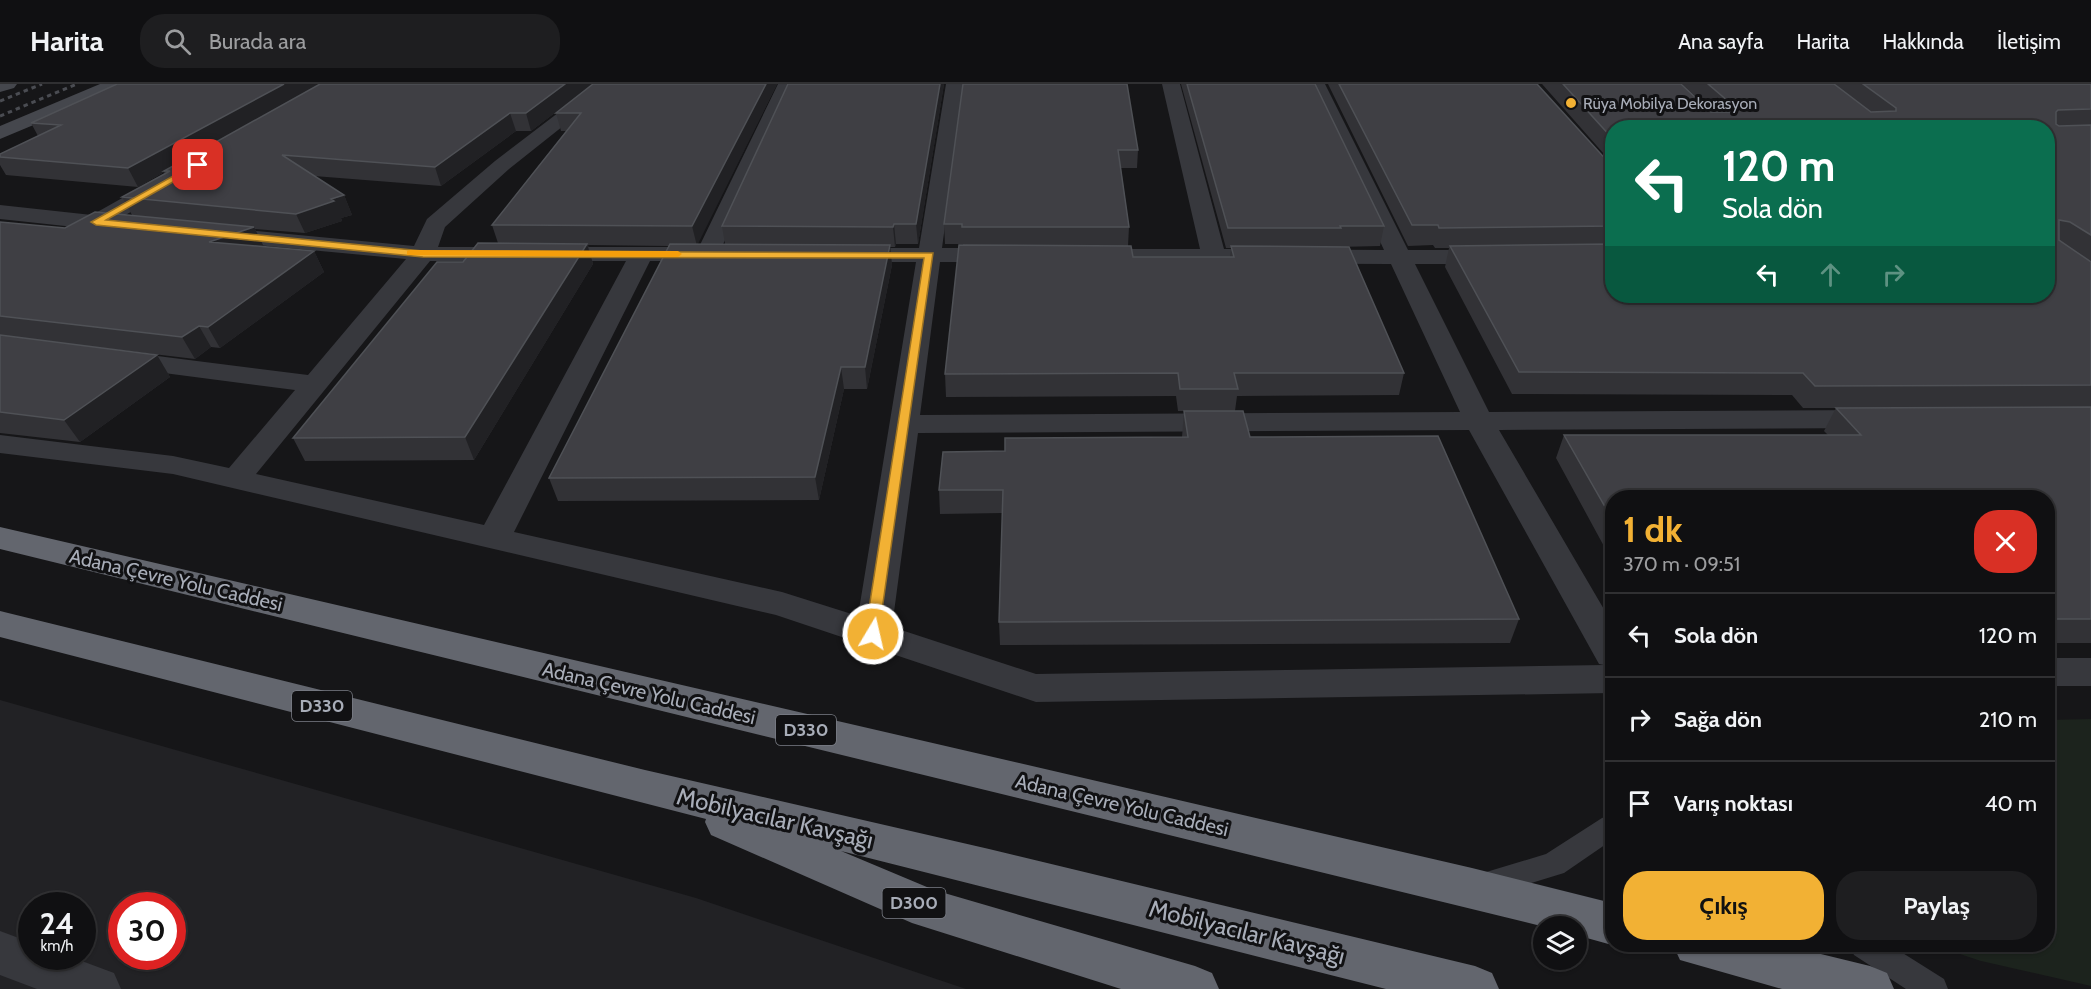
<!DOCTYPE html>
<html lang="tr">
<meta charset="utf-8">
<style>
body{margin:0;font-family:Cabin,sans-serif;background:#1e1e20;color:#f1f3f6;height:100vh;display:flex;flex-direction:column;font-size:22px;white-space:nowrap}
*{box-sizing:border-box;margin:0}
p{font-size:20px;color:#9c9d9f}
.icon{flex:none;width:33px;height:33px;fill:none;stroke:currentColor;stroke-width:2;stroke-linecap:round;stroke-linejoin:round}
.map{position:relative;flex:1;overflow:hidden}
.side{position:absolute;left:1605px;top:406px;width:450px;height:462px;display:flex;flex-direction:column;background:#101012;border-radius:24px;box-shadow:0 2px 4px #0004,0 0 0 2px #303032}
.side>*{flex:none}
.banner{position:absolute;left:1605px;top:36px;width:450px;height:183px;border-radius:24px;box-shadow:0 2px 4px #0004,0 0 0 2px #303032;background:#0b6e4f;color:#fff;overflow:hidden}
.buttons{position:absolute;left:1533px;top:832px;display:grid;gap:12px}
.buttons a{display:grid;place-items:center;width:54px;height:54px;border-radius:50%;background:#101012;box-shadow:0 2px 4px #0004,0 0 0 2px #303032;font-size:30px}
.speed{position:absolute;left:18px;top:808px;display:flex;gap:12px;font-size:30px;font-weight:700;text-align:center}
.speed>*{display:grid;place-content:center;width:78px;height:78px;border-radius:50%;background:#101012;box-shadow:0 2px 4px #0004,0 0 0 2px #303032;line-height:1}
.speed small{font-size:15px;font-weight:400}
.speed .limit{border:9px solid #d22;background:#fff;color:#111}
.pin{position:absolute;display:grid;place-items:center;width:51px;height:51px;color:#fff;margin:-26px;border-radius:12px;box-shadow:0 3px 9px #0006}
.me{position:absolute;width:66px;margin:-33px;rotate:9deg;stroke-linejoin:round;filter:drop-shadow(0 0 4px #0008)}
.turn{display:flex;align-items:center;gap:21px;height:126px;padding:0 18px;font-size:27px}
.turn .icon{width:78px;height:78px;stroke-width:2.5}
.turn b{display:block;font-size:42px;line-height:51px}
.lanes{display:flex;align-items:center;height:57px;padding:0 18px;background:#0003;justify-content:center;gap:30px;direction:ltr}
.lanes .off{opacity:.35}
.round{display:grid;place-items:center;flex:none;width:63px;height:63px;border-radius:24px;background:#1e1e20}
.summary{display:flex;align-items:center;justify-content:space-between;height:102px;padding:0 18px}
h1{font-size:36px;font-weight:700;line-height:45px;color:#f2b134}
.action{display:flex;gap:12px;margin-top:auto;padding:12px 18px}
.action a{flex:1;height:69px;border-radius:24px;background:#f2b134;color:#111;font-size:24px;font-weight:700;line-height:69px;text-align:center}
.action a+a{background:#1e1e20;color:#f1f3f6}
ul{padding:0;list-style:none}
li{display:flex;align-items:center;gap:18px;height:84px;padding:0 18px;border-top:2px solid #303032}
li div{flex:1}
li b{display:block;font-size:22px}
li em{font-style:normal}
header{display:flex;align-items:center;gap:36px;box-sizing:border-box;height:84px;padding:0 30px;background:#101012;border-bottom:2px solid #303032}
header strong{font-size:28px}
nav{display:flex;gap:33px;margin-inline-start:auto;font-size:21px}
.search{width:420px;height:54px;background:#1e1e20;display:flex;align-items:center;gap:15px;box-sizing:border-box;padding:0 21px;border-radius:24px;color:#9c9d9f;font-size:22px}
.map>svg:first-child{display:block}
.built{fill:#222225;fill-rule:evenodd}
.green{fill:#1c231d}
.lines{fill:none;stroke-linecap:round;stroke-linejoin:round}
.lane{fill:#37383d;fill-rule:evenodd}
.street{fill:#37383d;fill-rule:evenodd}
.secondary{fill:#45474d;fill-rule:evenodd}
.highway{fill:#63666e;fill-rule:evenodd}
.rail{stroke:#4a4c52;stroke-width:3;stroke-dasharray:4.5 4;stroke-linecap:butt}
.wall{fill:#323236}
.shaded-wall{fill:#212124}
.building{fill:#3f3f44;stroke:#4f5156;stroke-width:1.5}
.route{fill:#f2b134;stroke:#9d7322;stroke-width:1.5}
.slow{fill:#f59e0b}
.poi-dot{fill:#f2b134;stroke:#111113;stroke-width:2}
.labels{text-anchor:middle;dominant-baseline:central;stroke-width:6;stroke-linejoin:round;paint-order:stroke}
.far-poi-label{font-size:16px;fill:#a8adb8;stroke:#111113;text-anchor:start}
.shield{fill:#111113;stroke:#7b7e86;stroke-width:1.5}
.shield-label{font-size:18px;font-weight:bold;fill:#a8adb8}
.street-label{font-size:20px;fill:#a8adb8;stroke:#111113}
.near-street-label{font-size:24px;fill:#a8adb8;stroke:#111113}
</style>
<header>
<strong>Harita</strong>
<div class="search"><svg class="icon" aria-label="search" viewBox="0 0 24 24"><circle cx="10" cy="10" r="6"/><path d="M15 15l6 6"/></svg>Burada ara</div>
<nav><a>Ana sayfa</a><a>Harita</a><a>Hakkında</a><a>İletişim</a></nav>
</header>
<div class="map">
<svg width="2091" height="905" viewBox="0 0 2091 905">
<rect width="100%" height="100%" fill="#161618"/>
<path class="built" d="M0,616l696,198 270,91h-966zM32,822h50v51h-50zM122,822h50v51h-50z"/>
<path class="green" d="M2091,635v267l-110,-25 -48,-16h115v-225z"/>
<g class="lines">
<path class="lane" d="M1612,731v25l-48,33 -81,25 -10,-4 -4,-9 4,-9 73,-22 56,-36z
M1849,861h41l54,34 4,10h-42l-52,-34z"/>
<path class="street" d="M596,0h20l-107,85 -64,58 -7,20h261l79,-163h18l-76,167 3,3 -4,5 -8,2h-61l-136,271 268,60 76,24 58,-354h-70l-8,-2 -4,-5 4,-5 8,-2h73l27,-164h18l-22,164h60l8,2 4,5 -4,5 -8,2h-62l-20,153 540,-3 -69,-148 -305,-1 -8,-2 -4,-5 4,-5 8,-2h114l-38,-165h18l44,165 160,1 -77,-166h18l83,166h83l8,2 4,5 -4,5 -8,2h-76l74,148 384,-2 10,3 5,6 -5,6 -10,3 -374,2 113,193v70l-576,9 -260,-87 -603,-141 -173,-21v-18l173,21 56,12 66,-78 -177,-23 -10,-2 -4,-6 4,-6 10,-2 190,24 98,-116 -192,-18 -8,-2 -4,-5 4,-5 8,-2 200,19 13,-27 68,-58zM430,177h196l-142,264 -228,-51zM1469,346l130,234 5,1 -568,9 -144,-47 26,-194z
M164,94l8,1 3,5 -3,5 -52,29 9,2 3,5 -3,5 -8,2 -121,-13v-14l92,10 64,-36z
M2048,574h43v28h-43z
M0,847l32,12v14h39l43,16 7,16h-84l-37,-14z"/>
<path class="secondary" d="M0,0h17l-3,4 -14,4z
M100,0h25l-3,4 -122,51v-13z"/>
<path class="highway" d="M0,443l1472,341 140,35v42l-36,-10v-8h-31l-1545,-378z
M0,527l645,159 344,79 486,117 17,7 7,16h-113l-545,-138 93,39 261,76 17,7 7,16h-98l-209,-66 -201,-88 -6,-13 1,-3 -706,-182z
M1673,861h111l86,21 17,7 7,16h-112l-102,-29z"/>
<path class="rail" d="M0,17l42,-17
M0,32l77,-32"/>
</g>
<path class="wall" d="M117,0h660l-80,160h28l-3,-18 222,-142 -26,160h-22l-1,3h-5l2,18 -25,124h-23l-25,111 -261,1 -9,-23 120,-232 -81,-1 5,19 -119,196 -169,1 -12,-23 170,-176 35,-19 -6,-18 74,-94h-5l-5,-18 26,-21 -51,39h-15l-75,55 -127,-10 30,19 8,20 -11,3 1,3 -37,12 -50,-4 8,18 51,4 10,21 -104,76 -9,-1 -16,12 -167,-20 129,16 13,22 -90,65 -80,-9v-211l65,6 67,-13 -10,-18 43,-23 -1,-2 -26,15 -132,-12 -6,-10v-11l38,-18 -7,-13z
M963,0l175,66 -1,18h-16l8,59 -1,19 5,11h97l1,-9h-5l-45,-164h134l69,142 -4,20 -42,1 66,126 -5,22 -162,1 -2,15 15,26 269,182 -9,24 -510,2 -1,-23 4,-109 -63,1 -1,-24 66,-39 177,-14 2,-26h-6l-2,-15 -230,1 -1,-23 18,-129v-1h-18l-1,-20z
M1328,0h209l73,80 2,1v131h436l-436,-168v35l-70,-79h139l30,28h1l-30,-28h409v559h-43v-145h-436v63l-56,-103 8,-23h264l-4,-4 12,-23h-33l-11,-13 -280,-1 -67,-127 4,-19h-14l-2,-3 -25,1z"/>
<path class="shaded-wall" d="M284,0h38l-158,87v1l-26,15 -10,-19z
M565,0h28l-62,47 -5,-18z
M766,0h11l-80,162 -5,-20z
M940,0h4l-26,160 -2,-20z
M510,29l6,18 -75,55 -6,-19z
M344,111l8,20 -11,3 1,3 -37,12 -9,-19z
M894,140l2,20 -1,3 -2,-20z
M254,143l10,20 -55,-5z
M587,160l6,20 -119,196 -9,-23z
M890,161l2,20 -25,124 -2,-22z
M314,167l10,21 -104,76 -12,-21z
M199,242l12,21 -16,12 -13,-22z
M157,271l13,22 -90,65 -16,-22z
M841,283l3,22 -25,111 -4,-23z"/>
<path class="building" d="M117,0h167l-156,84 -128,-11v-3l61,-29 -30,-2z
M320,0h245l-39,29h-16l-75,54 -153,-12 62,40 -13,4 3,2 -38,13 -174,-17 48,-26h-6z
M593,0h173l-74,142 -200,-1 89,-112h-25z
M788,0h152l-24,140h-22l-1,3 -171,-1z
M963,0h164l11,66h-20l11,77h-167v-3h-18z
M1187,0h128l69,142h-44l1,2h-113z
M1339,0h198l73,80 2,1v61l-173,2 -1,-3h-26z
M1563,0h118l30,28h25v-4l-28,-24h126l37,28 25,-1v-3l-33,-24h228v25l-33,1 -2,2v12l3,2 32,-1v110l-21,-13 -11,-2v20l32,22v123l-276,1 -12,-13 -284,-1 -69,-126 162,-2v52h436v-168h-436v10z
M95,128l159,15 -45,15 105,9 -106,76 -9,-1 -17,11 -182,-21v-94l65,6z
M478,159l109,1 -122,193 -172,1 144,-176h26z
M670,160l220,1 -25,122h-24l-26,110 -266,1z
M959,161l172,1 2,11h101l-3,-11 118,1 55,126h-170l4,16h-58l-2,-16 -233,1z
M0,251l157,20 -93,65 -64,-8z
M2091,323v212h-43v-121h-436v21l-48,-84h297l-25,-27z
M1184,327h59l7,26 188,-1 81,183 -520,3 4,-132h-64l4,-38 62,-1v-13l183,-1z"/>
<path class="route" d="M198,78l3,1v3l-95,54 317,31 510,2 -55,385h-11l-2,-4 59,-376 -501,-1 -327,-32 -5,-3z"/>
<path class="slow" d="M410,166l268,1 4,3 -4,3 -271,-2v-4z"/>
<circle class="poi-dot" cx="1571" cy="19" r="6"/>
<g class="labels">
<g class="far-poi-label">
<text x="1583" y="19">Rüya Mobilya Dekorasyon</text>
</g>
<g class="shield">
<rect x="292" y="607" width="60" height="30" rx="4.5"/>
<rect x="776" y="631" width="60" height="30" rx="4.5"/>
<rect x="882.5" y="804" width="63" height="30" rx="4.5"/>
</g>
<g class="shield-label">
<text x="322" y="622">D330</text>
<text x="806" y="646">D330</text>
<text x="914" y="819">D300</text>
</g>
<g class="street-label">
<text transform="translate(176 496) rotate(13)">Adana Çevre Yolu Caddesi</text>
<text transform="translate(649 609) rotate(13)">Adana Çevre Yolu Caddesi</text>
<text transform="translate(1122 721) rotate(13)">Adana Çevre Yolu Caddesi</text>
</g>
<g class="near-street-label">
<text transform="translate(775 734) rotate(13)">Mobilyacılar Kavşağı</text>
<text transform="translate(1247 848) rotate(14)">Mobilyacılar Kavşağı</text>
</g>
</g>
</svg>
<div class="buttons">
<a><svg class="icon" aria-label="layers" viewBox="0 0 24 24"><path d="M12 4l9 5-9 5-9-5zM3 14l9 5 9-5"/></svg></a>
</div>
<div class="speed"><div>24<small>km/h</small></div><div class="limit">30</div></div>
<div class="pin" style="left:198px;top:81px;background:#d93025"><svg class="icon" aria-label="arrive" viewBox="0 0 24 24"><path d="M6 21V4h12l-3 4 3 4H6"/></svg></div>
<svg class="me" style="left:873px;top:550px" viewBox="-20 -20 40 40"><circle r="17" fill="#f2b134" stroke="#fff" stroke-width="3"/><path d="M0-11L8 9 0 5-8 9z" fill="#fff"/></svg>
<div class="banner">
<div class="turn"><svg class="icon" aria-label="left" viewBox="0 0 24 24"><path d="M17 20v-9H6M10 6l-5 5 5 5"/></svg><div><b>120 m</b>Sola dön</div></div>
<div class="lanes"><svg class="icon" aria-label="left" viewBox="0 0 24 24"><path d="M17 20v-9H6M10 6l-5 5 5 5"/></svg><svg class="icon off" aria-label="ahead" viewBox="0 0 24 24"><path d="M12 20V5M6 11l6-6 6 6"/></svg><svg class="icon off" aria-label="right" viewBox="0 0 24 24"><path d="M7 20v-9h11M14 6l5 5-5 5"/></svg></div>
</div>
<section class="side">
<div class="summary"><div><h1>1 dk</h1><p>370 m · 09:51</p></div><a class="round" style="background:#d93025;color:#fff"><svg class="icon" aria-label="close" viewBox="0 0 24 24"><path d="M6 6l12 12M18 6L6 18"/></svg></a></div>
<ul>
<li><svg class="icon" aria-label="left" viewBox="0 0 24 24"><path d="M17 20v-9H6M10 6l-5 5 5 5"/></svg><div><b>Sola dön</b></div><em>120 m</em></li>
<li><svg class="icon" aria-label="right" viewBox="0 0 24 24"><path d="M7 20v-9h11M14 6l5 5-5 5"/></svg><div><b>Sağa dön</b></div><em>210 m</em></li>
<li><svg class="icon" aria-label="arrive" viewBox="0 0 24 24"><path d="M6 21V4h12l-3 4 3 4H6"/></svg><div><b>Varış noktası</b></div><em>40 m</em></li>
</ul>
<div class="action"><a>Çıkış</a><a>Paylaş</a></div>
</section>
</div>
